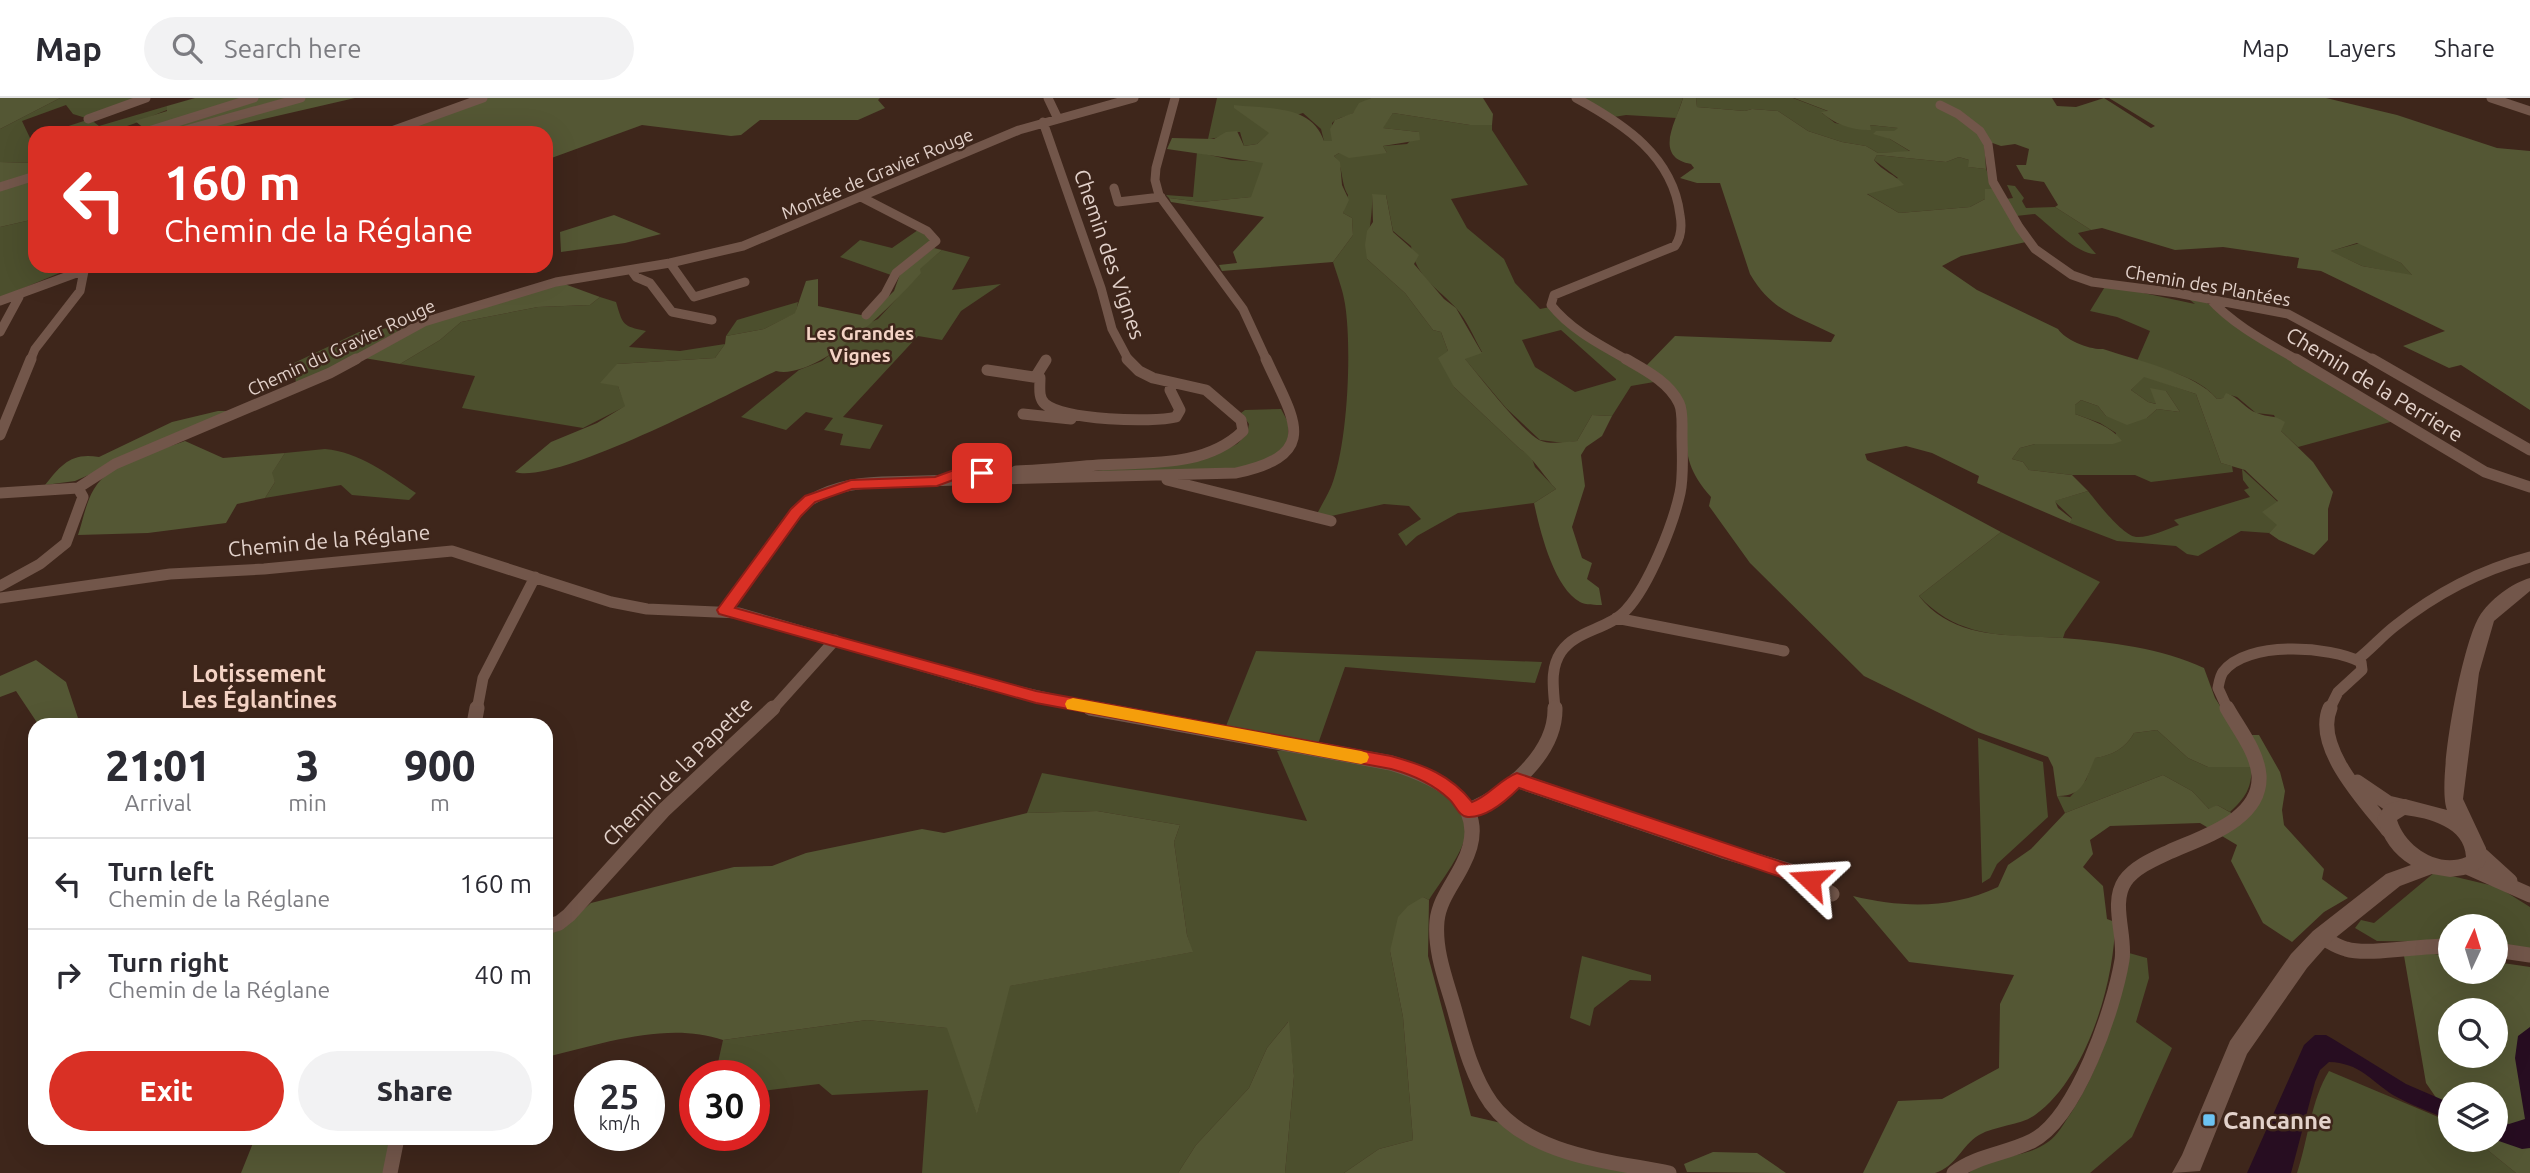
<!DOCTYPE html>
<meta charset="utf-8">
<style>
body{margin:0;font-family:Ubuntu,sans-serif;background:#f2f2f3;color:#2b2b33;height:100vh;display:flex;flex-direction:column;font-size:26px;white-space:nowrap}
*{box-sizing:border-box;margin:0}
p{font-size:23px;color:#7c7c81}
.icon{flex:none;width:38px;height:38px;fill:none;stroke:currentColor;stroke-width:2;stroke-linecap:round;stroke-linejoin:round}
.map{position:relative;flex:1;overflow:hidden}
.side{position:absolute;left:28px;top:620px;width:525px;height:427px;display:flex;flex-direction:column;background:#fff;border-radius:21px;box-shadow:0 7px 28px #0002}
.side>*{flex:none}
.top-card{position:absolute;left:28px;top:28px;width:525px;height:147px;border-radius:21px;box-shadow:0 7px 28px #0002;background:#d93025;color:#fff;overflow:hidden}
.needle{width:46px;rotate:4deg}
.fabs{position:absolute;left:2438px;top:816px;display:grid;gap:14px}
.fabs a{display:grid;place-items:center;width:70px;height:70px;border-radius:50%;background:#fff;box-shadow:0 7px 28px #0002;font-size:35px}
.speed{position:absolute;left:574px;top:962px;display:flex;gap:14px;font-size:35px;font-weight:700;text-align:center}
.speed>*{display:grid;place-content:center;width:91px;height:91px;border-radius:50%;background:#fff;box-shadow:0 7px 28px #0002;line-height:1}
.speed small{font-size:18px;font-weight:400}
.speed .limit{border:10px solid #d22;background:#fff;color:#111}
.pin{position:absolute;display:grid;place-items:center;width:60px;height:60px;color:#fff;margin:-30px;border-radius:14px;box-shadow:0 4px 10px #0006}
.me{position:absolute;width:77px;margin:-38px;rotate:290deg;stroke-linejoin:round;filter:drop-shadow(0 0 5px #0008)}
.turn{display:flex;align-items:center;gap:24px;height:147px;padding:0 21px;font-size:32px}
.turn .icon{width:91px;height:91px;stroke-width:2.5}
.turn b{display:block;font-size:49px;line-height:60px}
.eta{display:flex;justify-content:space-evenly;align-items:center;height:119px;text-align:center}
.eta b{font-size:42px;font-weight:800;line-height:49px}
.button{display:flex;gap:14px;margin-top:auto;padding:14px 21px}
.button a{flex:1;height:80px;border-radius:42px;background:#d93025;color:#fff;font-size:28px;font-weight:800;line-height:80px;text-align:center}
.button a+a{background:#f2f2f3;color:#2b2b33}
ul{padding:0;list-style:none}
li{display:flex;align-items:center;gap:21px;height:91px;padding:0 21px;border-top:2px solid #e1e1e2}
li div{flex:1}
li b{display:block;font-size:26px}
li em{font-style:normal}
header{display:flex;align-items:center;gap:42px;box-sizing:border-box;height:98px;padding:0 35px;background:#fff;border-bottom:2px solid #e1e1e2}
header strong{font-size:33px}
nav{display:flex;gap:38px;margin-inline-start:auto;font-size:24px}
.search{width:490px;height:63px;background:#f2f2f3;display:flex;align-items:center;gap:18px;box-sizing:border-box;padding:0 24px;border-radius:38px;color:#7c7c81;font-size:26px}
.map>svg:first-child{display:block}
.green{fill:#4c4f2d;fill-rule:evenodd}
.forest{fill:#545734;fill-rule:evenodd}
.water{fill:#270d21}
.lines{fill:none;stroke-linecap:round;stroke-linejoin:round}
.minor-far2{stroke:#72564a;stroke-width:9}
.minor-far1{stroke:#72564a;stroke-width:11}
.minor{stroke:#72564a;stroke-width:15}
.secondary{fill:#72564a;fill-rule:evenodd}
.route{fill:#d93025;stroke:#8d1f18;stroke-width:2}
.slow{fill:#f59e0b}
.poi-dot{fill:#6cc3f2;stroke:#3e261b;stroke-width:2.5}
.labels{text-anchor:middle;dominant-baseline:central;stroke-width:5;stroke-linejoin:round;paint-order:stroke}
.far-street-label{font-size:18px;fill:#e3d2cb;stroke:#3e261b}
.far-neighbourhood-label{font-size:19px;font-weight:bold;fill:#f4d3c5;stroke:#3e261b}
.street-label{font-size:21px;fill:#e3d2cb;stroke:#3e261b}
.neighbourhood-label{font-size:23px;font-weight:bold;fill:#f4d3c5;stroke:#3e261b}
.near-poi-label{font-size:24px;font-weight:bold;fill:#e3d2cb;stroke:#3e261b;text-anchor:start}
</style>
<header>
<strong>Map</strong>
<div class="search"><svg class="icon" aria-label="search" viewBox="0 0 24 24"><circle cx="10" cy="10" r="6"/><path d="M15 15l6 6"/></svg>Search here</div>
<nav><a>Map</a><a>Layers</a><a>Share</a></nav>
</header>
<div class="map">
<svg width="2530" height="1075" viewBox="0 0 2530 1075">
<rect width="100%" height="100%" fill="#3e261b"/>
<path class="green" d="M60,0h85l-56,21 -16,-5 -7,-9 -44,16 8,17 5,-2v27l-35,-1v-33z
M1217,0h154c-14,7 -10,9 -18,15 -7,5 -14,3 -21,10v18h-8l-3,-12 -18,-16 -42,13 9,7 -13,11 -13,2 -4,-14c-16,0 -21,7 -32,7z
M1580,0h103l-7,20 -50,-3 -12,2z
M1696,0h97l37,14 -8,1 13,10 35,7 -1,-5 30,3 -4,3h-18l34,21 -33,1 -12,-7 -24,-4 -34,-11 -30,-20 -26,-2 -7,2 -48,-4z
M167,8v4c-17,6 -36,17 -53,19 -22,3 -44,4 -67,4l43,-14 9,7z
M1393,15l77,12h22v5l36,55 -77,14 16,29 37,31 11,24 25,26 10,-2 104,75 -23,4 -19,30 -20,-1 -15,26 -13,2 -24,-3 -34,-32 -42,-50 18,-6c-8,-14 -15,-32 -26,-44 -19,-21 -40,-30 -45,-62l-18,-15 -7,-36h-14c1,23 -5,41 -5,64l38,34 28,37 8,2 7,19 6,36 66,62 11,7 4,11 21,22 -22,14 -76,10 -41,23 -11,10 -8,-12 23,-15 -12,-13 -25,-2 -57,13 -11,-1c5,-10 11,-20 15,-29 17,-42 21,-139 14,-183 -2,-14 -8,-29 -12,-42l20,-27 -1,-17 -9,-5 5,-18c-8,-13 -4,-29 -14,-39l5,-3h48l-4,-7 24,-2 12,-12 -37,-4zM1561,232l55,49v1l-41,12 -40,-25 -13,-27z
M1197,54l34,8 33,2 -12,35 -51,5 -32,-4 -3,-3 27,2z
M1877,57l69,7 13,-5 10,3v7l17,2 8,20 -9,10 -15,8 -71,6 -33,-20 32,-15 -24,-18z
M2007,87l8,1 9,12 -2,3 4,7 29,-1 36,23 -13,3 18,21c-18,1 -47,-29 -61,-40l-19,2 -10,-17 7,-1z
M35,121v47h41l-76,32v-71z
M918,132l15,10 -42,35 -51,-18 20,-17 32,8z
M2360,145l41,20 12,13 -51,-10 -32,-15z
M942,152l28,7 -18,33 49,-6 -40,27 -19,29 -24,-4 -75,81 40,8 -13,24 -30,-4 3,-11 -19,-4 9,-12 -27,-6 -20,18 -45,-13 58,-47 23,-9 47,-38 9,-4 42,-46 -1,-4z
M2106,187l89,19 -10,-8 14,2 195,123 -96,26 -17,-16 -7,-16 -18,-2 -19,-16 -10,-3 -4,4 -6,1c-18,-23 -54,-29 -80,-38l13,-30 -33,-14 -27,-6z
M600,199l16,5c7,23 6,24 30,29l-17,16 51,4 45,-7 -10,14 -98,6 1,22 8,20 -43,22 -121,-20 13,-32 -75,-12 40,-24 21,-18 77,-15 52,-2z
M798,204l-2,11 -32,16 -38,7 11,-16z
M409,227l-68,39 -45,20 -2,-21 65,-31z
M2144,278l52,18 25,69 11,3 1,6 -82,10 -16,-7h-63l-43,-5 -6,-8 -11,-3 8,-11 15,-4h78l3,-11 -16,-10 -25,-9v-9l6,-5 17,6 8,10 41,2 10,-9 23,3 -14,-21 -9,13 -9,-2 -17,-12z
M1281,311l7,13v20l-17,17 -31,10 -170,5 140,-17 27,-13 10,-10 2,-10 -8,-11 4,-3z
M325,351c34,3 63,25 91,44l-7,7 -57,-5 -11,-10 -76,13 10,-16 -4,-8 14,-21z
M2242,371l36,33 -1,24 -8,7 -28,-2 -43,25 -11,-2 -11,-8 -59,-5 -47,-18 2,-5 -18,-17 34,-10c9,11 34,44 48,46 13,1 31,-8 43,-12l-5,-5 76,-23 -6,-7 5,-2 -6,-8z
M2001,434l99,50 -35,50 -2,6c-56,-3 -103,2 -144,-42z
M1256,553l286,11 -7,21 -190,-16 -27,77 -92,-18z
M2157,632l31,28 20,9h44c-1,22 -6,30 -22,45l-13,-7 -7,5 -18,-19 -29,-16 -98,38 -8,-17 13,1 16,-17 8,-22c17,-2 32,-10 40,-25z
M1978,640l65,24 5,55 -51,47 -7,14 -8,5z
M1284,652c44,8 109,14 148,33 17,8 33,26 34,45 1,21 -26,54 -37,72l-6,-3 -33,54 13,66 10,123 -34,9 -35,24h-59l9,-97 -6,-54 -21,26 -18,40 -53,57 -18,28h-256l6,-83 -96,5 -13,-11 -65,8v-16h-39l8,-36 144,-20 81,8 29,86 32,-128 183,-34 -5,-17 -13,-93 6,-17 -83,-14 -70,2 15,-40 265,48 -30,-70z
M2435,774l63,15 32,20v43l-34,-4v-20h-46v16l-73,-1 -22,-13 6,-8 13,3z
M2129,855l18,5 2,20 -13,44 36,26 -40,89 -42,36h-121c22,-20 55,-13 79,-31 10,-7 16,-19 23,-29 34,-53 43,-99 58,-160z
M1582,858l69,19v6l-21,-1 -36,28 -4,18 -20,-8z
M2329,973l121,51v17h24l42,34h-219c11,-33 14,-73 32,-102z"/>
<path class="forest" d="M0,0h60l-60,31z
M195,0h160l-152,35h-61l3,-4 -10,-8 32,-10v-5z
M486,0h394l-2,2 7,8 -27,12h-98l-19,15 -10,1 -89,-11 -96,35v-27h-157z
M1371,0h112l10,16 -1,11h-22l-77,-12 -10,15 36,4 1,8 -37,6 4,7 -38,5 -10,-5 -5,3 6,6 2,23 7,15 -6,13 9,5 1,17 -20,27 -111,9 -3,-6 18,-2 -4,-11 31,-35 -93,-15 -2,-4 32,4 50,-5 12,-34 -96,-14 5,-11 42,1 12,-7 11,-1 7,15 13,-2 12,-11 -35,-25v-3c33,4 78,-1 90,36h8l-2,-12 5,-9 18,-7 6,-10z
M1683,0h13l1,9 48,4 7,-2 26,2 30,20 34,11 24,4 12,7 32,-2 -20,-12 -17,-5 3,-3h18l4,-3 -28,-3 1,5c-18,1 -37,-6 -50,-18l7,-1 -34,-13h258l5,8 19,1 28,-9 47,30 4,-2 -46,-28h217l71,17 100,33 33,3v259l-69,-45 -12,3 -46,-22 42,-15 -124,-60 -24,-3 2,-10 -76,-11 -48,3 -73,-22 -11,2 -36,-23 3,-2 -14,-23 -20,-3 -8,-14h10l3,-16 -14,-5 -14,2 -17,-6 2,29 -18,-2 1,-7 -10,-3 -13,5 -69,-7 -3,5c8,11 22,15 30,25l-37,9 32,19 71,-6 15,-8v-10h9l32,53 -65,14 -19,10 35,24 81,39c7,11 32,21 45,20 32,11 93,24 114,50l6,-1 3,-5c13,4 19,16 31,20 12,5 16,1 28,9l-4,9 32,31 20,30 -5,17v31l-14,15 -35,-15 -10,-7 8,-8 -15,-13 16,-11 -33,-31 -24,-7 -25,-69 -52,-17 -13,13 17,12 8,2 -6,-16 16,3 14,21 -23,-3 -10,9 -20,7 -21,-9 -8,-10 -17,-6 -6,5v9c18,7 36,12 47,27l-9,3h-78l-15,4 -8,11 11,3 6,8 43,5 16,16 -33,10 3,7 14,11 -2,4 -93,-40 2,-7 -47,-23 -26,-7 -41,8 2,6 134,72 -82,64c35,45 92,38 144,42 46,4 99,10 141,30l11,30 25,39 12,30h-44l-20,-9 -31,-28 -23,3c-8,15 -23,23 -39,25 -9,21 -12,39 -38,38l-4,-29 -5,-10 -70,-25 -114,-56 -114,-113 -41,-57 2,-9c-25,-28 -26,-46 -25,-81l-41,-49 30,-31 156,6 4,-7c-37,-19 -62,-22 -85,-61l-30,-91h-23l-17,-5 14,-10 -3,-4c-39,-7 -14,-44 -8,-66zM2357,145l44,20 11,12 -50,-9 -31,-15z
M0,64l35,1v56l-35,8z
M1372,96l14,1 7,37 26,23 -5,9 30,35 12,9 26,45 -17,6c16,19 54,69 74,81 10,5 27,2 38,1l15,-26 20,1 -10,20 -16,11 -5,8 4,31 -13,41 10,31 10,5 -5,16 12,9 3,17c-6,0 -17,0 -22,-3 -26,-14 -40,-71 -46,-99l22,-14c-12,-12 -24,-33 -36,-40l-66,-62 -16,-29 10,-7 -7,-19 -8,-2 -28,-37 -38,-34 -2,-14 2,-14 6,-9z
M614,117l47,19 -36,9 -64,9 -1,-20z
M934,150l8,2 -22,19 1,4c-26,30 -103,108 -145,98 -47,22 -219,114 -261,101l36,-30 46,-19 28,-17 -7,-20 -18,-3 17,-19 98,-6 10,-14 1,-8 38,-7 31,-16 11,-32 12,-2v27l43,9 10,-1 23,-23 6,-17z
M559,184l41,15 -10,8 -52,2 -77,15 -21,18 -40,24 -36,-6 52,-30z
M218,313h16l-159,70 -30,4c16,-20 26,-33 54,-28l73,-35z
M185,343l38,17 62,-5 -13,20 3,9 -10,16 -28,6 -11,19 -78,10 -70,2c5,-15 8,-33 16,-46 18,-29 62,-37 91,-48z
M36,562l30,22 14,42h-42l-22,-33 -16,6v-21z
M2248,637h11l21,37 5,19 -3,19 2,15 40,44 -2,10 26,19 -24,14 -32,30 -29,-19 -32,-62 6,-16 -37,-22 -90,3 -20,14 3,14 -10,13 20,19 4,33 8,3c0,60 -29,157 -80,193 -16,11 -39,10 -56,20 -17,10 -23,32 -44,38h-72l35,-72 44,-2 57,-31 1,-64 14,-29 -105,-13 -56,-66c50,12 98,13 145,-9l10,-22 23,-16 34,-36 98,-38 29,16 17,18 8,-4 27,15c34,-32 21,-48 4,-85z
M1097,713l83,14 -6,17 13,93 6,17 -183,34 -33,129 -30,-87 -80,-8 -144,20c-56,-19 -121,4 -177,17v-126l17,-4 28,-24 143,-36 38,-1 34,-13 116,-24 22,4 83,-20z
M1423,799l6,3 -1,56 43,160 39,9 130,48h-296l35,-24 34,-9 -10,-123 -13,-66 8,-34 10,-11z
M2403,852l47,6v15h46v-9l34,5v206h-14l-42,-34h22v-45h-46v24l-24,-35zM2450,912h46v45h-46z
M1289,923l5,55 -9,97h-107l18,-28 53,-57 18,-40z
M255,1040h141l-11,35h-144z
M1713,1054l44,1 29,20 -99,-1 -3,-8z"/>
<path class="water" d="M2530,929v121l-8,1 -29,-10h3v-19l13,4 16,-5 -10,-61 3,-22z
M2315,937h11l7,4 73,45 44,19v17c-19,-8 -40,-15 -57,-25 -23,-15 -33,-32 -64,-33l-9,8 -5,12 -24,91h-44l57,-128z"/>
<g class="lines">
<path class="minor-far2" d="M1048,0l10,21
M1175,0l-19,70 -1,12 4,15 84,114 24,52
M1576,0c48,26 97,58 104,117 2,11 2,21 -5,31l-121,49 -3,10c21,26 50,40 78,56
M2491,0l39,13
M1940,7l18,9 22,17 8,13 5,38 26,45 16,22 37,26 20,7 85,11 111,21 87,47
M88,21l58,-21
M1043,24l58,166 11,41 17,32
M142,35l112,-35
M175,35l126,-35
M386,35l97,-35
M0,89l35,-11
M1114,90l4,14 43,-5
M861,99l66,34 9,10 -40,32 -11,21 -19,21
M670,165l24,34 51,-15
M631,172l5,7 14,6 22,29 40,8
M2209,200c24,27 59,45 90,63
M0,203l82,-30
M0,234l19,-35 -3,-1
M30,263l5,-12 45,-58 5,-25
M353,263l71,-39 132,-40 114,-19 73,-17 276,-116 115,-32"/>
<path class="minor-far1" d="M2296,261l189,113 45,15
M2372,261l158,91
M987,272l53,8c0,9 -2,20 5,26 19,16 107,19 131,13l4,-7 -10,-20 2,-7
M1036,278l10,-16
M1023,316l48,5
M0,337l31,-76
M1016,373c27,-1 55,-4 82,-6 49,-3 107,3 145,-34l-2,-11 -35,-30 -53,-12 -14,-7 -12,-12
M1167,382l164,41
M78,390l37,-24 215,-91 26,-14
M0,395l78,-5
M0,488l40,-22 26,-21 17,-46 -5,-9
M0,500l170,-24 94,-5 188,-18 159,51 36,7 92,4 242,70 119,27
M725,512l78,-105c24,-17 50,-22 79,-23l354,-9c87,-19 57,-54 30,-114
M1616,520l168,33
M2358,561c13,-10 24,-23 37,-33 40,-32 85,-56 135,-69
M477,612l6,-32 52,-101
M772,612l63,-70
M1555,612c-1,-20 -6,-40 6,-58 16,-23 48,-22 66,-43 22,-24 46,-84 53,-116 4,-18 2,-40 2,-59 0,-9 1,-23 -3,-31 -10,-21 -34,-33 -53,-44
M2228,612l-10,-22c1,-5 2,-12 5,-16 24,-32 107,-26 138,-10l1,8 -24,22 -9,18"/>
<path class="minor" d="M1090,610l301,55c49,15 103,41 72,101 -9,19 -24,36 -26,57 -3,32 11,64 19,94 8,29 17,63 35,88 39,53 119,58 178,70
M2330,610c-17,39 36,94 58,122
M474,626l3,-16
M1516,682l207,71 74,22 35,21
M2357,684l31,21 17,4
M1469,712c39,-16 87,-57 86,-102
M2477,753l33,30
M2467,769l63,28
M546,829l13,-4 10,-8 95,-105 109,-102
M2321,839c8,4 16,10 25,12 23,7 75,-4 104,-3
M2496,852l34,5
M390,1075l7,-35
M1954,1075c24,-18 52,-19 78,-32 45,-23 82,-133 90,-181 4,-24 -12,-57 3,-79 10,-14 29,-22 44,-29 33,-15 93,-32 90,-77 -2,-24 -21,-47 -32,-67"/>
<path class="secondary" d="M2530,480v13l-36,30 -15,52 -16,126 23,49v13l-3,6 -19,8 -14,2 -18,-3 -32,12 -71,57 -22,25 -60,86 -47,117 -28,2 10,-18 48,-114 61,-87 22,-23 73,-57 25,-9c-18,-11 -28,-26 -34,-46l8,-14 20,-6 42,11c-11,-29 15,-165 32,-193 10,-17 33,-34 51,-39zM2405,717c24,3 60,12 61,42 -28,12 -61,-11 -69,-37z"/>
</g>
<path class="route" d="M982,371l7,4 -2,3 -31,3 -19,7 -85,3 -37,13 -14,14 -66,92 301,83 355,65c33,9 60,19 81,46 17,-6 28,-23 45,-29l300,101 2,6 -2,5 -7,2 -291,-99c-12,12 -32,30 -51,29 -9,0 -13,-13 -19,-18 -17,-16 -36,-24 -58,-30l-355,-66 -317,-89 -2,-4 74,-101 14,-13 46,-16 84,-3 19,-7z"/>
<path class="slow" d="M1073,600l288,53 6,2 2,4 -2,5 -6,2 -294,-55 -2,-5 2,-4z"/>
<rect class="poi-dot" x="2202" y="1015" width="14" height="14" rx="3.5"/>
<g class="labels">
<g class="far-street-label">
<text transform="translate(877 75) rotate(-23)">Montée de Gravier Rouge</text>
<text transform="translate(2208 187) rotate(10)">Chemin des Plantées</text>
<text transform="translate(341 249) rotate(-25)">Chemin du Gravier Rouge</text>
</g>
<g class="far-neighbourhood-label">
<text x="860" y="235">Les Grandes<tspan x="860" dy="22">Vignes</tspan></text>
</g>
<g class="street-label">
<text transform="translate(1110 156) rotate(71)">Chemin des Vignes</text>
<text transform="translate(2375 286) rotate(31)">Chemin de la Perriere</text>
<text transform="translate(329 442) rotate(-5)">Chemin de la Réglane</text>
<text transform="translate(677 673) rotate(-45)">Chemin de la Papette</text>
</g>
<g class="neighbourhood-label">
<text x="259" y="575">Lotissement<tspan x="259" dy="26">Les Églantines</tspan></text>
</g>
<g class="near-poi-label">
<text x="2223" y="1022">Cancanne</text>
</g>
</g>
</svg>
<div class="fabs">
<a><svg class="needle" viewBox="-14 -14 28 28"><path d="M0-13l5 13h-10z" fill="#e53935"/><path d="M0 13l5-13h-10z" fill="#7c7c81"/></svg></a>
<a><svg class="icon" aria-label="search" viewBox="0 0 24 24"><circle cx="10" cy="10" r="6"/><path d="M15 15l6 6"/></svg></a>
<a><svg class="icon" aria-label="layers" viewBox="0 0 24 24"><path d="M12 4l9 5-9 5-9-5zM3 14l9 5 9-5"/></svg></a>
</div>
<div class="speed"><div>25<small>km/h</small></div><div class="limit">30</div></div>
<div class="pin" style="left:982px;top:375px;background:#d93025"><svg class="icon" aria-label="arrive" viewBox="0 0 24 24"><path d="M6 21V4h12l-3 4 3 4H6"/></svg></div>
<svg class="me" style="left:1810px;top:782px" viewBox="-20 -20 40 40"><path d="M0-17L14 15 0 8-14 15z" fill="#d93025" stroke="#fff" stroke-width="4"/></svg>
<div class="top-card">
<div class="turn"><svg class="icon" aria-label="left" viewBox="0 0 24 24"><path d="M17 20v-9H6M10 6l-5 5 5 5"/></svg><div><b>160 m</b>Chemin de la Réglane</div></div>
</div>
<section class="side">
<div class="eta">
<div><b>21:01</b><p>Arrival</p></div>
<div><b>3</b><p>min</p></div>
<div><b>900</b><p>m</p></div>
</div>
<ul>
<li><svg class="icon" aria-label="left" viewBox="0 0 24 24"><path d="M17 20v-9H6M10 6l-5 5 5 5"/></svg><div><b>Turn left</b><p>Chemin de la Réglane</p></div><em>160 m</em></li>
<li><svg class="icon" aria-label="right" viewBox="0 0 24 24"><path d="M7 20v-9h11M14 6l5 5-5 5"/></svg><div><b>Turn right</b><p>Chemin de la Réglane</p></div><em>40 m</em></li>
</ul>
<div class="button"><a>Exit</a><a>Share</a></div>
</section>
</div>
